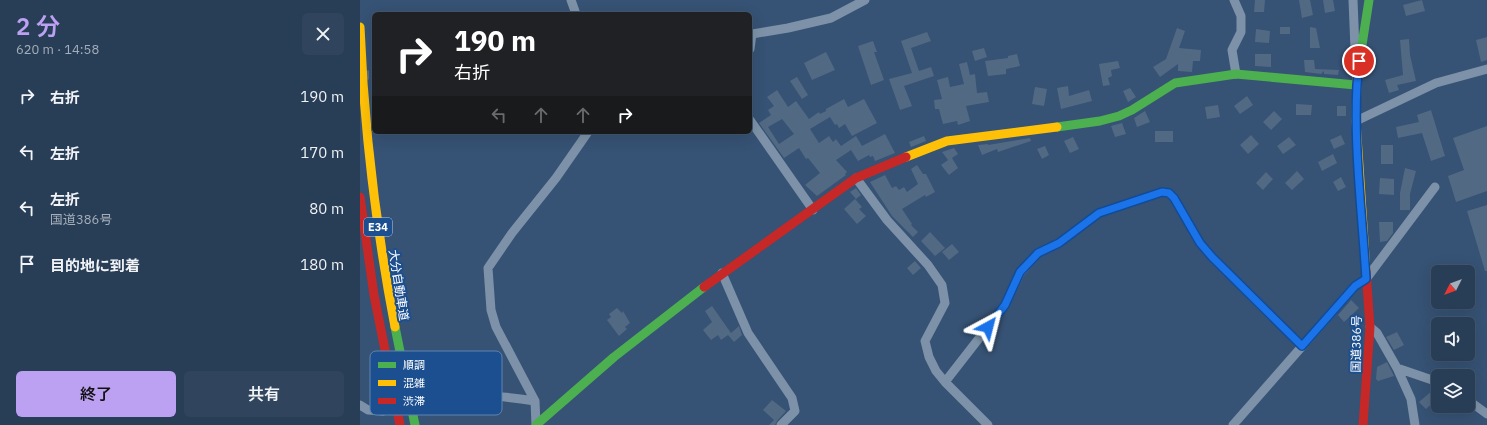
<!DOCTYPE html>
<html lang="ja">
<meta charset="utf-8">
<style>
body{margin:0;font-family:"IBM Plex Sans","Noto Sans JP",sans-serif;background:#30455d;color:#f1f3f6;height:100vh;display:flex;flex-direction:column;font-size:15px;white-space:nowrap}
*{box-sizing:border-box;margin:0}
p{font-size:13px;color:#a5aeba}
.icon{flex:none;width:22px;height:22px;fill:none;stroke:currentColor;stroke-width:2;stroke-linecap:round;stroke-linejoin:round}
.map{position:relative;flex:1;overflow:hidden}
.details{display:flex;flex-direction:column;background:#283e57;width:360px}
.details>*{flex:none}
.hud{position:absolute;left:12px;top:12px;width:380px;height:122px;border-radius:6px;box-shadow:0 4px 16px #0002,0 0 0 1px #44576d;background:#202124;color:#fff;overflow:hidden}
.needle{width:26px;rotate:228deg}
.controls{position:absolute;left:1071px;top:265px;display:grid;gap:8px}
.controls a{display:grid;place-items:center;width:44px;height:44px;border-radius:6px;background:#283e57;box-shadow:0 4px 16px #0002,0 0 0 1px #44576d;font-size:20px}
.pin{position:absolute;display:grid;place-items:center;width:34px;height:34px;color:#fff;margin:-17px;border:2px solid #fff;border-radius:50%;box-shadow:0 1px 4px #0007}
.me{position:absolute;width:44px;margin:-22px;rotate:38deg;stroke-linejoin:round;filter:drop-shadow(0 0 3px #0008)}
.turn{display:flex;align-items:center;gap:14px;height:84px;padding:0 16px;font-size:18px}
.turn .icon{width:52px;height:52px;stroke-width:2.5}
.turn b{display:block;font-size:28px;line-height:34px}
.lanes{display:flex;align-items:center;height:38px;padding:0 16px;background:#0003;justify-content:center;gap:20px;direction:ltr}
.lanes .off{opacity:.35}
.round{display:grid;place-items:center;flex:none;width:42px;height:42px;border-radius:6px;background:#30455d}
.summary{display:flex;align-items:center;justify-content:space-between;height:68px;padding:0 16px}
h1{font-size:24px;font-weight:600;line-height:30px;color:#bca0f2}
.action{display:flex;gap:8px;margin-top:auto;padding:8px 16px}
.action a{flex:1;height:46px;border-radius:6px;background:#bca0f2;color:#111;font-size:16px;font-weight:600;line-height:46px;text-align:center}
.action a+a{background:#30455d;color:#f1f3f6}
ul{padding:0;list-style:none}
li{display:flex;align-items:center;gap:12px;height:56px;padding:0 16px}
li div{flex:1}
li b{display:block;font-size:15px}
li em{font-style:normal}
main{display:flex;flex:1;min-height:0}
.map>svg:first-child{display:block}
.building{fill:#526984;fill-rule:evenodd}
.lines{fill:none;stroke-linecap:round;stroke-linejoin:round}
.street-tunnel{stroke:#546c89;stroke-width:9;stroke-dasharray:9 4.5;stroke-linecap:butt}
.street{stroke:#7d92a8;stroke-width:9}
.fast{stroke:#4caf50;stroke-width:9}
.slow{stroke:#ffc107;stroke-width:9}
.jam{stroke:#c62828;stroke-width:9}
.street-bridge{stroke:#7d92a8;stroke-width:9}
.route-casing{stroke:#114b97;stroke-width:10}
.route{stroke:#1a73e8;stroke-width:7}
.labels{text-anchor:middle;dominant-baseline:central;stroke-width:4;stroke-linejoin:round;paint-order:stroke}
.shield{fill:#1b4f8f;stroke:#bbcadd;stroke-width:1}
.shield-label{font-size:11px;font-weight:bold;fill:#fff}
.street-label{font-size:12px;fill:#fff;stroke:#1b4f8f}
.key{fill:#1b4f8f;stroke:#5f84b1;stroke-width:1}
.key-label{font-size:11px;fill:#fff}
</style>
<main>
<section class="details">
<div class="summary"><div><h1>2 分</h1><p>620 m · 14:58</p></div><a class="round"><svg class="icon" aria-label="close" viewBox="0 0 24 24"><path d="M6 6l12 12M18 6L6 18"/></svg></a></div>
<ul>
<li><svg class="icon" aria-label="right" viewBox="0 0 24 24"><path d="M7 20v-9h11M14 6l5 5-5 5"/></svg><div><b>右折</b></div><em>190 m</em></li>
<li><svg class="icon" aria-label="left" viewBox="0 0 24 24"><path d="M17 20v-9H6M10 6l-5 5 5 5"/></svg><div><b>左折</b></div><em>170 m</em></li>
<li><svg class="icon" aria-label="left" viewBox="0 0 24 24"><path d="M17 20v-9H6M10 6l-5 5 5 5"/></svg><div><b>左折</b><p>国道386号</p></div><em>80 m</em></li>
<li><svg class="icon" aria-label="arrive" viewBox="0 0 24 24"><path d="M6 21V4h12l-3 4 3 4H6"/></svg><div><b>目的地に到着</b></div><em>180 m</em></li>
</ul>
<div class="action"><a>終了</a><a>共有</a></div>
</section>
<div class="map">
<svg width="1127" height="425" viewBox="0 0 1127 425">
<rect width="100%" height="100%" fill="#365274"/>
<path class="building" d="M895,0h10l-1,12h-10z
M939,0h11l3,15 -11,3z
M963,0h10l2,11 -10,2z
M1062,0l3,11 -19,5 -3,-11z
M920,27h10v7h-10z
M950,27l6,1 4,20h-10z
M817,28l8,3 -6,17 22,2 -1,11h-7l-1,11 -14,-1v-7l-18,13 -7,-10 13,-8z
M896,29l14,2 -1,12 -14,-1z
M567,32l4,9 -20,7 8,23 12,-4 3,9 -30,10 8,20 -12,4 -11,-31 23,-6 -11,-32z
M1127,37v23l-6,2 -5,-22z
M1049,39l1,16 6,26 -19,4 2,5 -10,3 -4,-13 18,-5 -3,-35z
M513,41l4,11h-3l10,28 -13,5 -13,-39z
M624,48l3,9 -12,4 -3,-10z
M466,52l9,18 -23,10 -8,-17z
M657,54l3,12 -14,3v5l-18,2 -3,-15 23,-3v-2z
M895,54h16v13l-16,-1z
M944,60h10l1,9 24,1 -1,5 -14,-1v-3l-3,3 -16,-2z
M758,61l2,7 -9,2 1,6 -4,2 2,7 -7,1 -4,-22z
M607,62l3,13 5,-1 2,19 10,-1 2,10 -23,4 4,15 -12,4 -1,-4 -14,3 -4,-15h-4l-1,-9 8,-1 -5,-19 11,-3 2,10 14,-3 -5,-20z
M437,77l11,18 -6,4 -12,-18z
M708,86l1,10 20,-6 3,11 -31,8 -4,-21z
M675,87l12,2 -3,17 -12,-2z
M770,88l6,9 -8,5 -5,-11z
M417,90l11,17 8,-6 13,18 10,-7 1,2 6,-3v-2l18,-10 4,8 16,-8 13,24 -25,13 -7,-12 -6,4 -2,-4 -2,1 -5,-8 -20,12 9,14 10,-7 4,6 3,-3 5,7 15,-10 6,10 23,-12 10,19 -20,8 -2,-5 -3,1 -1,-2 -11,6 -7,-11 -15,10 11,12 -2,2 1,1 -29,21 -12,-11 15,-12 -12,-15 -2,1 -7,-11 -15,10 -25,-35 12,-8 -3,-5 6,-4 -7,-9zM422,119l12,15 -15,10 -11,-17z
M887,96l6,9 -13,9 -6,-8z
M936,104l16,1 -1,10h-15z
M858,105l2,12 -13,2 -2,-12z
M977,106h9v10h-9z
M1071,110l14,46 -14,5 -9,-28 -24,5 -2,-11 23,-5 -2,-7z
M785,111l5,11 -13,5 -3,-9z
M914,111l8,8 -11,11 -8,-8z
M762,123l4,11 -11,3 -4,-11z
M1127,126v65l-31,11 -8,-26 16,-6 -11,-32z
M795,131h18v11h-18z
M891,135l8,9 -11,10 -8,-9z
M981,135l4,9 -11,5 -4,-9z
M564,136l2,5 -15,6 -2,-5z
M713,137l6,12 -9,4 -6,-12z
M929,137l7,8 -13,9 -6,-8z
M670,138l1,3 -33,11 -1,-3 -15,6 -4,-10 10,-1v1z
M1021,145h12v19h-12z
M685,146l4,9 -7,4 -5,-10z
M594,148l4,6 -6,4 6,10 -9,7 -8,-10 7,-5 -6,-8z
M973,154l4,9 -15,8 -4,-9z
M557,165l6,9h3l9,18 -9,5 -1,-2 -23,14 10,15 -1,1 7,7 -5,5 -21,-21 -22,-34 15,-7 7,13 4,-2 3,4 5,-3 3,5 11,-8 -7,-15z
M1045,168l11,3 -6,23v16h-10v-17z
M937,171l7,8 -12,11 -7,-7z
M906,172l7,7 -10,11 -7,-7z
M981,177l5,10 -8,4 -5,-9z
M1020,178l14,1v16l-15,-1z
M496,188l5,7 -5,4 -6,-7z
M495,199l7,8 -3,2 7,7 -9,8 -13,-15z
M1127,205v66h-2l-18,-60z
M1019,222h14v11l-6,8 -7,1z
M570,232l15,16 -10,8 -14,-15z
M592,244l7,8 -10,8 -7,-8z
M555,261l6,7 -8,7 -6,-7z
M991,300l8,8 -15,14 -6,-7z
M352,306l19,27 8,-7 3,9 -8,7 -6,-7 -7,5 -3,-5 -7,5 -8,-10 9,-8 -7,-11z
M257,308l5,5 1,-2 7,12 -5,4 2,2 -8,7 -12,-16 4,-3 -2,-3z
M1037,332l7,13 -10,5 -8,-13z
M1027,362l7,14 -16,5 -2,-2 1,-12z
M1073,390l5,5v3l-12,11 -7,-7z
M412,400l14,11 -9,10 -2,4h-6l5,-5 -11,-10z"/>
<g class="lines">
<path class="street-tunnel" d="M0,75h14"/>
<path class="street" d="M211,0l5,14
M874,0l7,16v16l-9,18 4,24
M993,0l2,49 1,5
M390,49l2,-15 36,-6 43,-10 34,-18
M390,120l63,90
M996,121l80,-38 51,-14
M496,178l31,42 41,45 14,20 3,18 -20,38 4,16 7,14 9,11 43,43
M362,273l26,60 44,65 3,13 -14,14
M1010,327l7,6 20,35 41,14
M1037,368l14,31 4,26
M585,382l60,-77 15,-32 18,-20 21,-10 40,-30 63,-21 7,1 5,5 26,45 12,14 90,89
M75,398c34,-6 66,-2 100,3
M1108,400l19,14
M0,405l8,5 15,1
M176,425l-1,-24 -39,-74 -5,-17 -3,-42 24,-35 44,-55 32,-46
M873,425l122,-139 11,-7 69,-92"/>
<path class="fast" d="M997,77l12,-77
M697,127l43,-6 19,-5 13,-6 43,-27 61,-9 120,11
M35,327l20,98
M176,425l78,-68 90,-70"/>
<path class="slow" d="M0,27c4,101 16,201 35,300
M997,77l-1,44 10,150
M546,157l41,-16 110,-14"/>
<path class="jam" d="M0,197l14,98 26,130
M344,287l152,-109 50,-21
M1003,425l7,-98 -4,-56"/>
<path class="street-bridge" d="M23,411l52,-13"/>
</g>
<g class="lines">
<g class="route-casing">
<path id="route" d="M628,327l17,-22 15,-33 18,-19 21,-10 40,-30 63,-21 7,1 5,5 26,45 12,14 90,89 53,-60 11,-7c-4,-70 -15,-149 -7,-218"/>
</g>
<use href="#route" class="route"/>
</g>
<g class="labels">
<rect class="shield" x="4" y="218" width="28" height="18" rx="3"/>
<g class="shield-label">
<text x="18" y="227">E34</text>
</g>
<g class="street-label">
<text transform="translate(39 285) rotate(81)">大分自動車道</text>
<text transform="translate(996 344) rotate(-89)">国道386号</text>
</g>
</g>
<rect x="10" y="351" width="132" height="64" rx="6" class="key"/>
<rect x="18" y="362" width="18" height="6" fill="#4caf50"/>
<rect x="18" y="380" width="18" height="6" fill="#ffc107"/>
<rect x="18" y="398" width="18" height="6" fill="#c62828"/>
<g class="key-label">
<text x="43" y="369">順調</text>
<text x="43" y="387">混雑</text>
<text x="43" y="405">渋滞</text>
</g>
</svg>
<div class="controls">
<a><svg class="needle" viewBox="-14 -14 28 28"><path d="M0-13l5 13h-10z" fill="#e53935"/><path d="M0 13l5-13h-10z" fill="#a5aeba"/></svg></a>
<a><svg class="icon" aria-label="sound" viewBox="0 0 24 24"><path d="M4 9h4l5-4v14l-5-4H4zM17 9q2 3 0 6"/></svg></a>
<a><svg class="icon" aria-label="layers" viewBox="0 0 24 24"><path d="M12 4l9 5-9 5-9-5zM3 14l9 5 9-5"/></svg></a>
</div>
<div class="pin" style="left:999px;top:61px;background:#d93025"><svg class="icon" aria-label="arrive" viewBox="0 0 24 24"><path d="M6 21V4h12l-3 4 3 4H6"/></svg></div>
<svg class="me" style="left:628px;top:327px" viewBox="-20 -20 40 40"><path d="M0-17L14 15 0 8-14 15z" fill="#1a73e8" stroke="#fff" stroke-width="4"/></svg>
<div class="hud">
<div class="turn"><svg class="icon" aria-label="right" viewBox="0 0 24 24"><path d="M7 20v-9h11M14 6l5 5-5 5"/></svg><div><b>190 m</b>右折</div></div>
<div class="lanes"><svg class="icon off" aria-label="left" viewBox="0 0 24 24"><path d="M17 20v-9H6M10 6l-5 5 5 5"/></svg><svg class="icon off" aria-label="ahead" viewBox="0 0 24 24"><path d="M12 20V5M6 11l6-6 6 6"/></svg><svg class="icon off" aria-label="ahead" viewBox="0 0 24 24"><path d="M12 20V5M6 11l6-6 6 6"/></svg><svg class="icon" aria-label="right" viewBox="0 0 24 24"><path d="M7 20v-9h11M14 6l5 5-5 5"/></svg></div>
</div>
</div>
</main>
